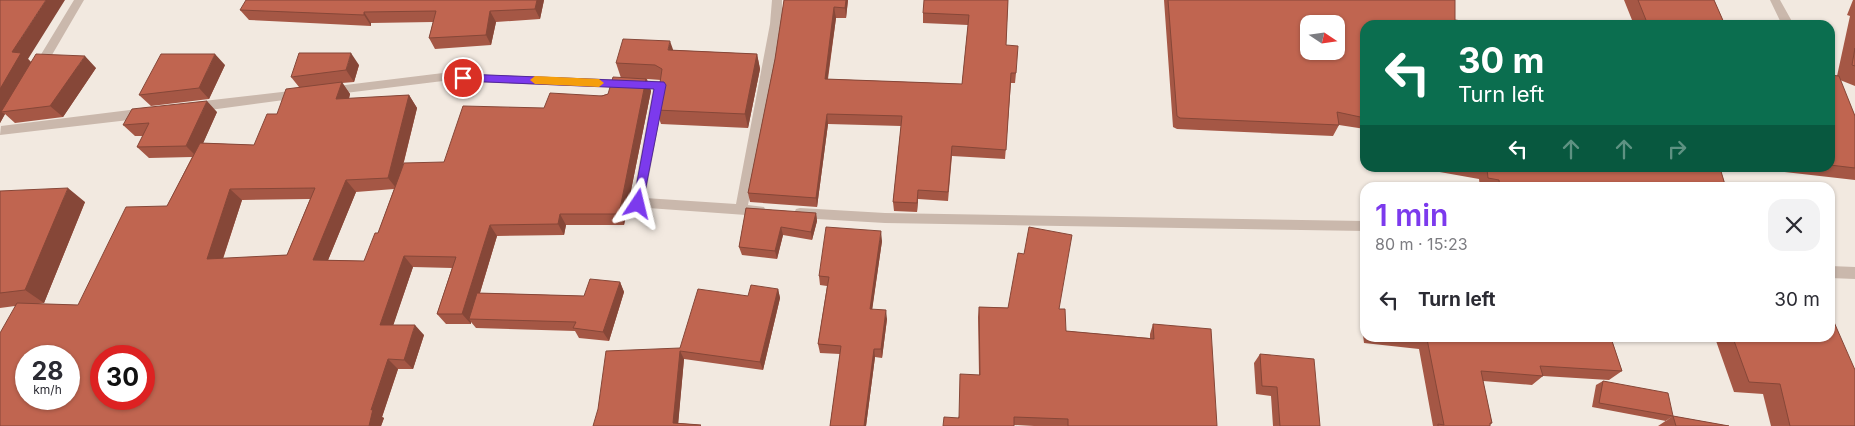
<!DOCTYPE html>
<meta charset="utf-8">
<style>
body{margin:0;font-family:Inter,sans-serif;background:#f2f2f3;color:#2b2b33;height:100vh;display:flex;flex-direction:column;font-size:19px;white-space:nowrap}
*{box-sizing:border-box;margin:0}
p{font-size:16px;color:#7c7c81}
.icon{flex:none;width:28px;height:28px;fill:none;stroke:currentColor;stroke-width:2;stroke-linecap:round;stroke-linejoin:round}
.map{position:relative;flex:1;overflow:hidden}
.panel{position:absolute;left:1360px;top:182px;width:475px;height:160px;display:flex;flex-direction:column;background:#fff;border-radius:15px;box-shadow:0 1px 4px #0004}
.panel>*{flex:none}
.top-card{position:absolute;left:1360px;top:20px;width:475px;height:152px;border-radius:15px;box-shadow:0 1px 4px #0004;background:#0b6e4f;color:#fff;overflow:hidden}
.needle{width:32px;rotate:103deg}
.fabs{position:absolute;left:1300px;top:15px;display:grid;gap:10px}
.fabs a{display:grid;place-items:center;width:45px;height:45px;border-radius:10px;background:#fff;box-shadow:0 1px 4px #0004;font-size:25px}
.speed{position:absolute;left:15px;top:345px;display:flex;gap:10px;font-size:25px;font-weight:700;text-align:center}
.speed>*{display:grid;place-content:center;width:65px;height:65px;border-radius:50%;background:#fff;box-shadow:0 1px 4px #0004;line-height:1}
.speed small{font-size:12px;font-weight:400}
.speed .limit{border:8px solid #d22;background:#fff;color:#111}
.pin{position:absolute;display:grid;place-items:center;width:42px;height:42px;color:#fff;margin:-21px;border:2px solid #fff;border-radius:50%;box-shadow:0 1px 5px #0007}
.me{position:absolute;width:55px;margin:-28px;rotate:10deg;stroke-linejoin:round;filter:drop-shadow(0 0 4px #0008)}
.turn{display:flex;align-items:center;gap:18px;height:105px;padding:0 15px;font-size:22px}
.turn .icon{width:65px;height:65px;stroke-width:2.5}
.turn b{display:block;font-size:35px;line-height:42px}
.lanes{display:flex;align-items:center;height:48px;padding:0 15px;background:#0003;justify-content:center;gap:25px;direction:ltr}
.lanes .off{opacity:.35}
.round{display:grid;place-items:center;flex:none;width:52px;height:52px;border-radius:15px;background:#f2f2f3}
.summary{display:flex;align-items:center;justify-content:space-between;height:85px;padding:0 15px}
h1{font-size:30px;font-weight:600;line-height:38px;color:#7c3aed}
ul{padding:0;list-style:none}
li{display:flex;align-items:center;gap:15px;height:65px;padding:0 15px}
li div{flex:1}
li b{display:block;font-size:19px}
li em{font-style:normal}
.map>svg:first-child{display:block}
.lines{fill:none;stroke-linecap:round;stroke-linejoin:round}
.street{fill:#cab8ac;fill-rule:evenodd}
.wall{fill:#a55745;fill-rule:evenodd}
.shaded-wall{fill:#864738}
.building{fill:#c06550;stroke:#864738;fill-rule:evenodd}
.route{fill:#7c3aed;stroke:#51269a}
.slow{fill:#f59e0b}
</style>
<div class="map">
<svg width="1855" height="426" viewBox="0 0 1855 426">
<rect width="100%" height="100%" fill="#f2e9e0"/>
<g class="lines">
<path class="street" d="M74,0h10l-42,72h-8l-2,-3 2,-3z
M772,0h10v24l-34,181 16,2 2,4 -2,4 -4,1 -126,-9 -2,-4 21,-114 -210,-8 -114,14 -6,-4 6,-4 114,-14 217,8 6,4 -21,113 91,6 34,-180z
M1770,0h10l14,25h-12z
M299,90l6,4 -6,4 -104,14 -6,-5 6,-5z
M146,108l6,5 -6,5 -146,17 1,-9z
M800,208l85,5 480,8v10l-480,-8 -85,-5 -4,-1 -2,-4 2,-4z
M1830,266l25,1v12l-25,-1z"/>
</g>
<path class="wall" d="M0,0l28,59 3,3 65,6 -33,49 -48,6 -10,-9 -5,9z
M544,0l-4,19 -44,3 -5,23 -56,4 -6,-11 4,-16 -62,1v3l-122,-6 -9,-10z
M784,0h64l-2,18h-10l-8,61 134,5 6,-59 -45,-2v-10l85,-13 -2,45 10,28 -1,10h-4l-6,76 -53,-3 -4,45 -30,-2 -1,13 -23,-1 -1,-9 8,-76 -73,-2 -11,83 -67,-5 -2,-9 27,-134z
M1164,0h291l-90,25v104l-26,-4 -6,11 -156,-7 -4,-2z
M1624,0h90l11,25h-91z
M1853,0h2v86l-15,-6 15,36v64l-107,-12h82v-93l7,1 13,-60 -3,-1z
M673,50l84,4 3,15 -12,59 -87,-4 -5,-14 5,-30 -14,-1 4,12 -27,134h-58l-2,10 -67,1 -17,57 104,3 36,-14 4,10 -15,49 -30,-3 -4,-7 -99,-3 -5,-6v2h-25l-9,-10 15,-46 -39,-1 -20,58 31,10 -11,34h-15l-16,48 2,1 -3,8h-381l15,-120 -15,2v-117l85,11 -41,101 -6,1 40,1 89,-99 25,-49 -43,1 -12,-11 6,-11h-8l-12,-11 94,-13 -14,31 51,2 23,-31 22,-27 -8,-10 68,-12 -5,17 -12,1 8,11 -1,5 60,-4 8,13 -15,62 42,-8 100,-54 64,-14 13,-16 -5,-15zM394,189l-16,44 -14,28 -36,-1 28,-68zM310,199l-23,56 -64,4 19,-59z
M225,65l-16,34 -58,7 -12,-11z
M1434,168h286l6,20h-246l-1,-9 -45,-8z
M746,208l70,5 1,8 -5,19 -29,-5 -6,24 -35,-4 -3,-8z
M882,241l-10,68 15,10 -5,39 -7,-1 -9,69h-36l10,-72 -20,-1 -2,-9 9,-58 -7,-1 -1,-9z
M778,289l2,9 -17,72 -79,-11 -6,64 23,2v1h-108l87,-78 68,-52z
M1365,304v34h246l11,33 -13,9 -66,-4 -11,9 -49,-4 9,42 -2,2v1h-57l-14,-77 -55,-6 -4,-32z
M979,307l80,2 7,22 84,7v-4l3,-10 64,102h-183l-20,-1 -56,-7 21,-43 -1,-58z
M1715,338h115l25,88h-84l-8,-32 -29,-2z
M1260,354l60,72h-47l-2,-30 -15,-2 -2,-31z
M1603,381l70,35 -7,5 -74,-14 4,-22z
M1673,416l56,10h-71z"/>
<path class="shaded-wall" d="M46,0h19l-37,59 5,5 -32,48 4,2 -5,9v-34l12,-37z
M537,0h7l-4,19 -5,-10z
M846,0h2l-2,18 -1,-10z
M834,7l2,11 -10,71 -1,-10z
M490,11l6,11 -5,23 -5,-10z
M364,12l7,11v3l-7,-11z
M670,41l5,14 -7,-5z
M351,53l8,12 -5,17 -8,-12z
M215,54l10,11 -16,34 -10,-11z
M757,54l3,15 -12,59 -3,-14z
M85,56l11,12 -33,49 -13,-11z
M646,79l5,12 -27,134 -5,-11z
M342,82l8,12 -5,18 -9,-13z
M409,95l8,13 -20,81 -9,-11z
M207,101l10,11 -20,45 -11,-11z
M827,114l1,10 -11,83 -1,-9z
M346,180l10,12 -32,78 -11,-10z
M68,188l17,14 -41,101 -19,-13z
M230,189l12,11 -23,70 -12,-11z
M918,190v9l-1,13v-9z
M816,213l1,8 -5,19 -1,-8z
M560,214l6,11 -2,10 -6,-11z
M490,225l7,11 -25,83h-3l2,3v2l-9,-10z
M781,227l2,8 -6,24 -2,-8z
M881,231l1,10 -11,77 -1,-9z
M404,256l9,11 -23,68 -10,-10z
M620,282l4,10 -15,49 -6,-9z
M778,289l2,9 -17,72 -3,-8z
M886,310l1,9 -5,39 -1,-9z
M415,325l9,10 -11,34 -9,-9z
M874,349l1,8 -9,69h-2z
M680,351l4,8 -6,67 -5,-3z
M388,359l10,10 -16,48 2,1 -3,8h-12l2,-16z"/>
<path class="building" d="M0,0h46l-34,52 9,1 -21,36z
M246,0h291l-2,9 -45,2 -4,24 -57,3 7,-27 -72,1v3l-124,-5z
M784,0h62l-1,8 -11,-1 -9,72 137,5 7,-69 -46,-2 1,-13h84l-2,45 12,1 -2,27h-5l-5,77 -54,-4 -4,46 -30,-2 -1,13 -24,-1 9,-86 -75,-2 -11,84 -68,-5 27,-134z
M1168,0h287v20l33,5h-123v93l-28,-6 2,13 -159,-7 -3,-2zM1309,24h27v27h-27z
M1638,0h76l11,25h-77z
M623,39l47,2 -2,9 89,4 -12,60 -89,-4 6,-41 -7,-4 -39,-2z
M1855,48v18l-3,-1z
M299,53h52l-5,17 -55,7z
M36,54l49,2 -35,50 -49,6z
M161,54h54l-16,34 -60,7z
M1830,75l9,1 16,40v52l-25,-3z
M613,77l33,2 -27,135h-59l-2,10 -68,1 -28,89h-25l19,-57 -52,-1 -24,69h35l-11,35 -16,-1 -17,51 2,-1 -4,17h-369v-93l17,-30 61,2 48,-98 41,-1 33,-63 54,2 13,-31h10l9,-25 56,-7 -6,17 73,-4 -21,83 -42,2 -33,80 51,1 11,-28h3l26,-70 40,-1 19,-56 81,2 6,-15 52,3 6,-2zM315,188l-28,67 -80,4 23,-70zM26,356h43v43h-43zM101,356h43v43h-43z
M207,101l-21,45 -49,1 12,-24 -26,2 9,-16z
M1479,168h241l6,20h-226l-1,-8 -11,-2 -1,-9z
M68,188l-43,102 -25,3v-102z
M746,208l70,5 -5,19 -30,-5 -6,24 -36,-4z
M826,227l55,4 -11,78 16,1 -5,39h-7l-10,77h-34l11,-80 -23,-2 11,-67 -10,-1z
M1029,227l43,8 -13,74h6l1,22 88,8 -1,-15 58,5 6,97h-149v-7l-54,-2v9h-71l1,-9 15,1 1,-44 20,1 -1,-68 29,1 10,-55 6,1z
M590,279l30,3 -17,50 -30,-4 3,-6 -107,-3 8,-26 107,3z
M751,285l27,4 -18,73 -80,-11 -7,72 28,2 -1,1h-107l5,-17 8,-58 74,-3 18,-59 50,7z
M1830,313l25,57v56h-65l-10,-42 -31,-2 -16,-44h97z
M1409,338h202l11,33 -82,-5 3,10 -62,-5 11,52h-2v3h-52v-2l6,1 -17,-86z
M1260,354l54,5 6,67h-40l-3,-39 -15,-1z
M1603,381l65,12 5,23 -74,-13z
M1673,416l56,10h-53z"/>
<path class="route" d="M463,74l201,8 2,3 -24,122h-7l-2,-3 21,-115 -191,-8 -5,-3z"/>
<path class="slow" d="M535,76l64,3 5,4 -5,4 -64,-3 -5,-4z"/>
</svg>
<div class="fabs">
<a><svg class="needle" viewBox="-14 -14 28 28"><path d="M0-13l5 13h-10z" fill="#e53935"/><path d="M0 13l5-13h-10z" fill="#7c7c81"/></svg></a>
</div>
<div class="speed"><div>28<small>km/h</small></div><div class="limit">30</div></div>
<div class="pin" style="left:463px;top:78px;background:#d93025"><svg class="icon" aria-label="arrive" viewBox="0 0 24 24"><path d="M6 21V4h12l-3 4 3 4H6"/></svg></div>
<svg class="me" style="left:638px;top:204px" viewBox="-20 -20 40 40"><path d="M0-17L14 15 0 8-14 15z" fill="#7c3aed" stroke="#fff" stroke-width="4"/></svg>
<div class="top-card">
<div class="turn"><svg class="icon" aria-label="left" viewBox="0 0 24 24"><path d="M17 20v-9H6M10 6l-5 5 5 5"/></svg><div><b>30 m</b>Turn left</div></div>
<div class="lanes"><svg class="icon" aria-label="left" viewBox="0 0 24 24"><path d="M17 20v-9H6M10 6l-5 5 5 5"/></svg><svg class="icon off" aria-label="ahead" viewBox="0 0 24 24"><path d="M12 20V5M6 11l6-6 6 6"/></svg><svg class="icon off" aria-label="ahead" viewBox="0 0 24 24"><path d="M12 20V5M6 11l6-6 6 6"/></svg><svg class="icon off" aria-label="right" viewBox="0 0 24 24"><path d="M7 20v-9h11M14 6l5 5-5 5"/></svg></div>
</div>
<section class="panel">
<div class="summary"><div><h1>1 min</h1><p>80 m · 15:23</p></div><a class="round"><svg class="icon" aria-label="close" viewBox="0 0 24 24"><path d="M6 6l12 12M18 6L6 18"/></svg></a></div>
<ul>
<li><svg class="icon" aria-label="left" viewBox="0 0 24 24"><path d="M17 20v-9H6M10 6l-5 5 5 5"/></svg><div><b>Turn left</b></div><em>30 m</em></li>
</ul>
</section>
</div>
